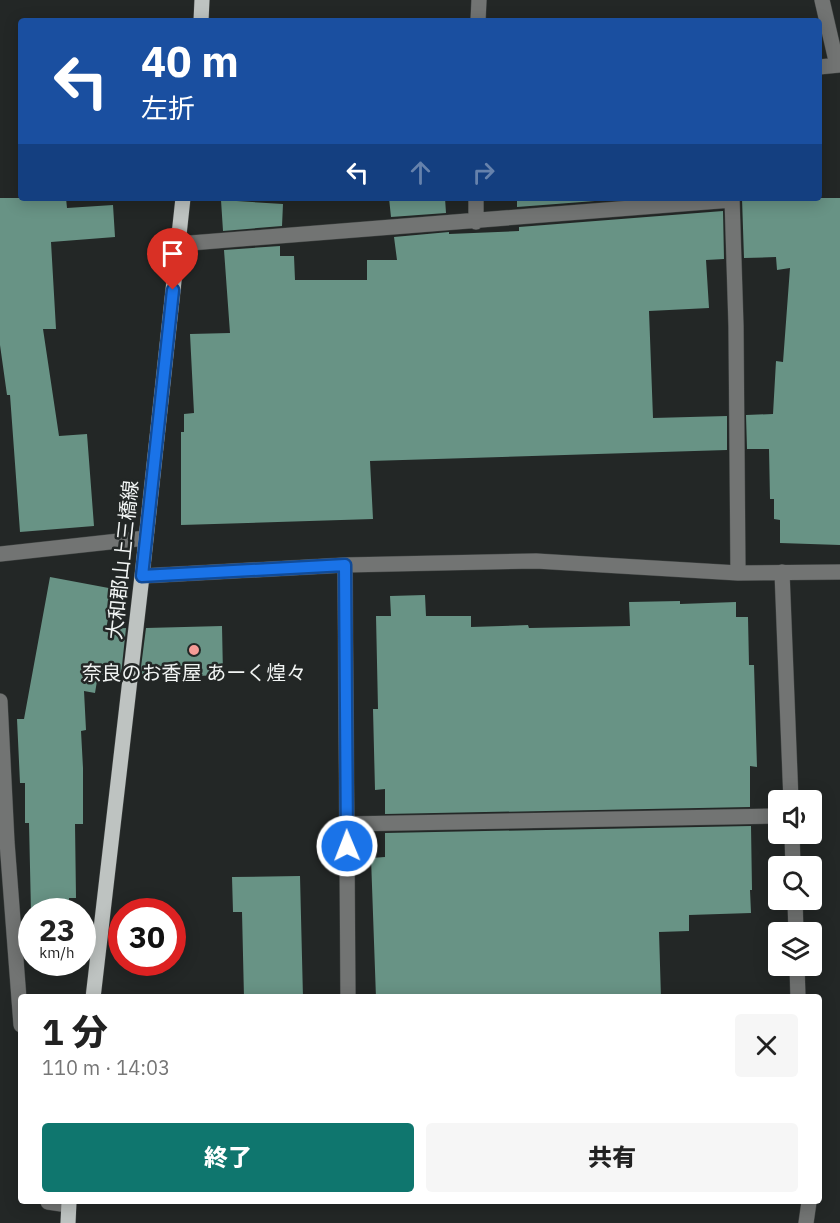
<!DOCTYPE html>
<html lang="ja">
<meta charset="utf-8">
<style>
body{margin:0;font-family:"IBM Plex Sans","Noto Sans JP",sans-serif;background:#f6f6f6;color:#222;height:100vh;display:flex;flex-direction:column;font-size:22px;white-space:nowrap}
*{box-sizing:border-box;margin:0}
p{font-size:20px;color:#767676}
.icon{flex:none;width:33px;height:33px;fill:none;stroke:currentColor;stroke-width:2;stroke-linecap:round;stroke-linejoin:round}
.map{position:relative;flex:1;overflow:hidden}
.details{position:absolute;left:18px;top:994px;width:804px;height:210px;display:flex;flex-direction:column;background:#fff;border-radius:6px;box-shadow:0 3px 15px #0003}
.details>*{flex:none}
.top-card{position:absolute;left:18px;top:18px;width:804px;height:183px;border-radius:6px;box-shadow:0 3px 15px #0003;background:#1a4fa0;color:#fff;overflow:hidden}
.controls{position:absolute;left:768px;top:790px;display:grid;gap:12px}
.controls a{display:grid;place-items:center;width:54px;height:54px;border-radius:6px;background:#fff;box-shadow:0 3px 15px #0003;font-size:30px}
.speed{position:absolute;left:18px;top:898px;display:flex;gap:12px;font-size:30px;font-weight:700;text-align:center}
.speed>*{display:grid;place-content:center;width:78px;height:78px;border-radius:50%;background:#fff;box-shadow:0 3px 15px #0003;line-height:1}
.speed small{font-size:15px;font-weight:400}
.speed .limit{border:9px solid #d22;background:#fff;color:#111}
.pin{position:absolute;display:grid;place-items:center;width:51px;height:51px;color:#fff;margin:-62px -26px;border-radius:50% 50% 50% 0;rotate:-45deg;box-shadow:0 0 6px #0007}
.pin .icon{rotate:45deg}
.me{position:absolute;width:66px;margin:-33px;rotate:359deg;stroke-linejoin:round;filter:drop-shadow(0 0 4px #0008)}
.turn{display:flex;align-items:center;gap:21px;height:126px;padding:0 24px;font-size:27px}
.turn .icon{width:78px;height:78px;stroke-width:2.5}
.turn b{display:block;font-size:42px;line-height:51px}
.lanes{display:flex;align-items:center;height:57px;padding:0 24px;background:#0003;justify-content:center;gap:30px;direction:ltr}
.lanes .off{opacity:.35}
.round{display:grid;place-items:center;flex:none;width:63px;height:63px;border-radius:6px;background:#f6f6f6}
.summary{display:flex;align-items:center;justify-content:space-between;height:102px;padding:0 24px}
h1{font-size:36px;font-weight:800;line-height:45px}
.primary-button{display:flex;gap:12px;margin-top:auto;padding:12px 24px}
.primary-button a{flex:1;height:69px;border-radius:6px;background:#0f766e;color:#fff;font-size:24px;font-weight:800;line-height:69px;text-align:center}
.primary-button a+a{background:#f6f6f6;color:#222}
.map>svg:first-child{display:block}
.building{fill:#689385}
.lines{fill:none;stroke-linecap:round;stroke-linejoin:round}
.minor-casing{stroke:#404443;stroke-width:16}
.major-casing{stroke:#404443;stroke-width:16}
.minor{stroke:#727473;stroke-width:15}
.major{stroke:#bec3c1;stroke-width:15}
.route-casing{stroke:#114b97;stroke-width:15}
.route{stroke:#1a73e8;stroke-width:10}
.poi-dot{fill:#f59b96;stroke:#232726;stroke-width:2}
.labels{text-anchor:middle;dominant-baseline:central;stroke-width:5;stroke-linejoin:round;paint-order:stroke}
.street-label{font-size:20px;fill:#f1f4f3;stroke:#232726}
.poi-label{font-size:20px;fill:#f1f4f3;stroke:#232726}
</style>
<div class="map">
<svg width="840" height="1223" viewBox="0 0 840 1223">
<rect width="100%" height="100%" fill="#232726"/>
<path class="building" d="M0,198h66l1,10 46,-3 2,32 -64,5 5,87h-13l16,107 28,-2 7,92 -74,6 -10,-137h-3l-7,-50z
M389,198h56l1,15 -55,4z
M517,198h117l-117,9z
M742,198h98v347l-60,-2v-23l-6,-1v-20h-4l-1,-50h-22l-1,-34 27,-1 3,-53 7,1 7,-94 -13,2 -1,-13 -32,1z
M221,200l62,4 -1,22 -59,5z
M723,211l1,48 -18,1 3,48 -60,3 4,107 74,-2v34l-357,11 3,58 -192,6v-93h3v-18l10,-1 -4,-79 40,-1 -6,-83 56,-4v10h14l1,24h72v-20h30l-3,-23 55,-5v2l70,-3v-4z
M50,577l64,12 -8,40 20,-1 -5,47h-23l-3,18 -11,-2 2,39 -5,1 2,37v56h-8l1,74h-7l1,14h-39l-2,-89h-4v-40h-5l-3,-64h7z
M425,595l1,21h45v11l57,-2 1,3 101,-2 -1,-24 51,-1v3l56,-2v15h12l1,48h5l3,102 -7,-1v41l-365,7v-25l-10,1 -2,-81h5l-2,-93h15l-1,-20z
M222,626l1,49 -53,2v-3l-30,1 6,-47z
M751,826l1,64h-2l1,23 -62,2v16l-30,1 2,66h-285l-5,-140 14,-1v-24z
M300,876l3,122h-59l-2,-86h-9l-1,-35z"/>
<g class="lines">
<g class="minor-casing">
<path id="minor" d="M822,0l15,65
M478,21l1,-21
M819,67l21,-2
M732,198l4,128 2,247
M476,222v-24
M178,244l554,-44
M0,554l146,-16
M345,565l3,433
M782,572l9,229
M142,576l203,-11 191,-4 202,12 102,-1
M0,701l7,141 14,183
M347,824l431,-8
M792,834l1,33
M795,900l1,33
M797,966l1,32
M48,1202l20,3
M806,1223l3,-21"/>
</g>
<g class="major-casing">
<path id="major" d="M201,21l1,-21
M93,998l49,-422 41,-378
M68,1223l1,-21"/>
</g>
<use href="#minor" class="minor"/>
<use href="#major" class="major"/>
</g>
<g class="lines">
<g class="route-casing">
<path id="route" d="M173,290l-31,286 203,-11 2,281"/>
</g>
<use href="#route" class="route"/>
</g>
<circle class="poi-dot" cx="194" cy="650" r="6"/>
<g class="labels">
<g class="street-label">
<text transform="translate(122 560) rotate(-84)">大和郡山上三橋線</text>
</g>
<g class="poi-label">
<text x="194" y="672">奈良のお香屋 あーく煌々</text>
</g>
</g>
</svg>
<div class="controls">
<a><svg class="icon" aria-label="sound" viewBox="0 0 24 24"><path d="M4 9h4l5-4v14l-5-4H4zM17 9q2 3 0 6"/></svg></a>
<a><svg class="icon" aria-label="search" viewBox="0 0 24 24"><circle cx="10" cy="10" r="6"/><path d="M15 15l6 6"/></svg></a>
<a><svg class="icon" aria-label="layers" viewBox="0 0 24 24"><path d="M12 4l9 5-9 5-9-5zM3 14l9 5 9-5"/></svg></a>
</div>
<div class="speed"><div>23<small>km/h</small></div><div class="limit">30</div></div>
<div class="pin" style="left:173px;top:290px;background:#d93025"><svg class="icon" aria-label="arrive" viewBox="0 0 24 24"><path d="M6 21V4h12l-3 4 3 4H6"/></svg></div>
<svg class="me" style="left:347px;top:846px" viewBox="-20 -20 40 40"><circle r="17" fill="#1a73e8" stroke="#fff" stroke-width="3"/><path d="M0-11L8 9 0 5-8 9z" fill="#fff"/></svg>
<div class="top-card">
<div class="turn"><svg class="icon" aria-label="left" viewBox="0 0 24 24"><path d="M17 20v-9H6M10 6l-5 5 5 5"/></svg><div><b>40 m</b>左折</div></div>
<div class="lanes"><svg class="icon" aria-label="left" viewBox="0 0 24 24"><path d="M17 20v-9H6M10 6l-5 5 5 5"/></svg><svg class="icon off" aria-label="ahead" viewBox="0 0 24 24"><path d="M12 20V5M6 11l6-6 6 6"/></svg><svg class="icon off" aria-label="right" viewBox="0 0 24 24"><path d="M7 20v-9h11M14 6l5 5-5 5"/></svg></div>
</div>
<section class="details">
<div class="summary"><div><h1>1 分</h1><p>110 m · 14:03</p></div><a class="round"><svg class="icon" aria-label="close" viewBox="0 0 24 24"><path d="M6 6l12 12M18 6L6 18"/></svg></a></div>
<div class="primary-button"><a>終了</a><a>共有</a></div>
</section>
</div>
